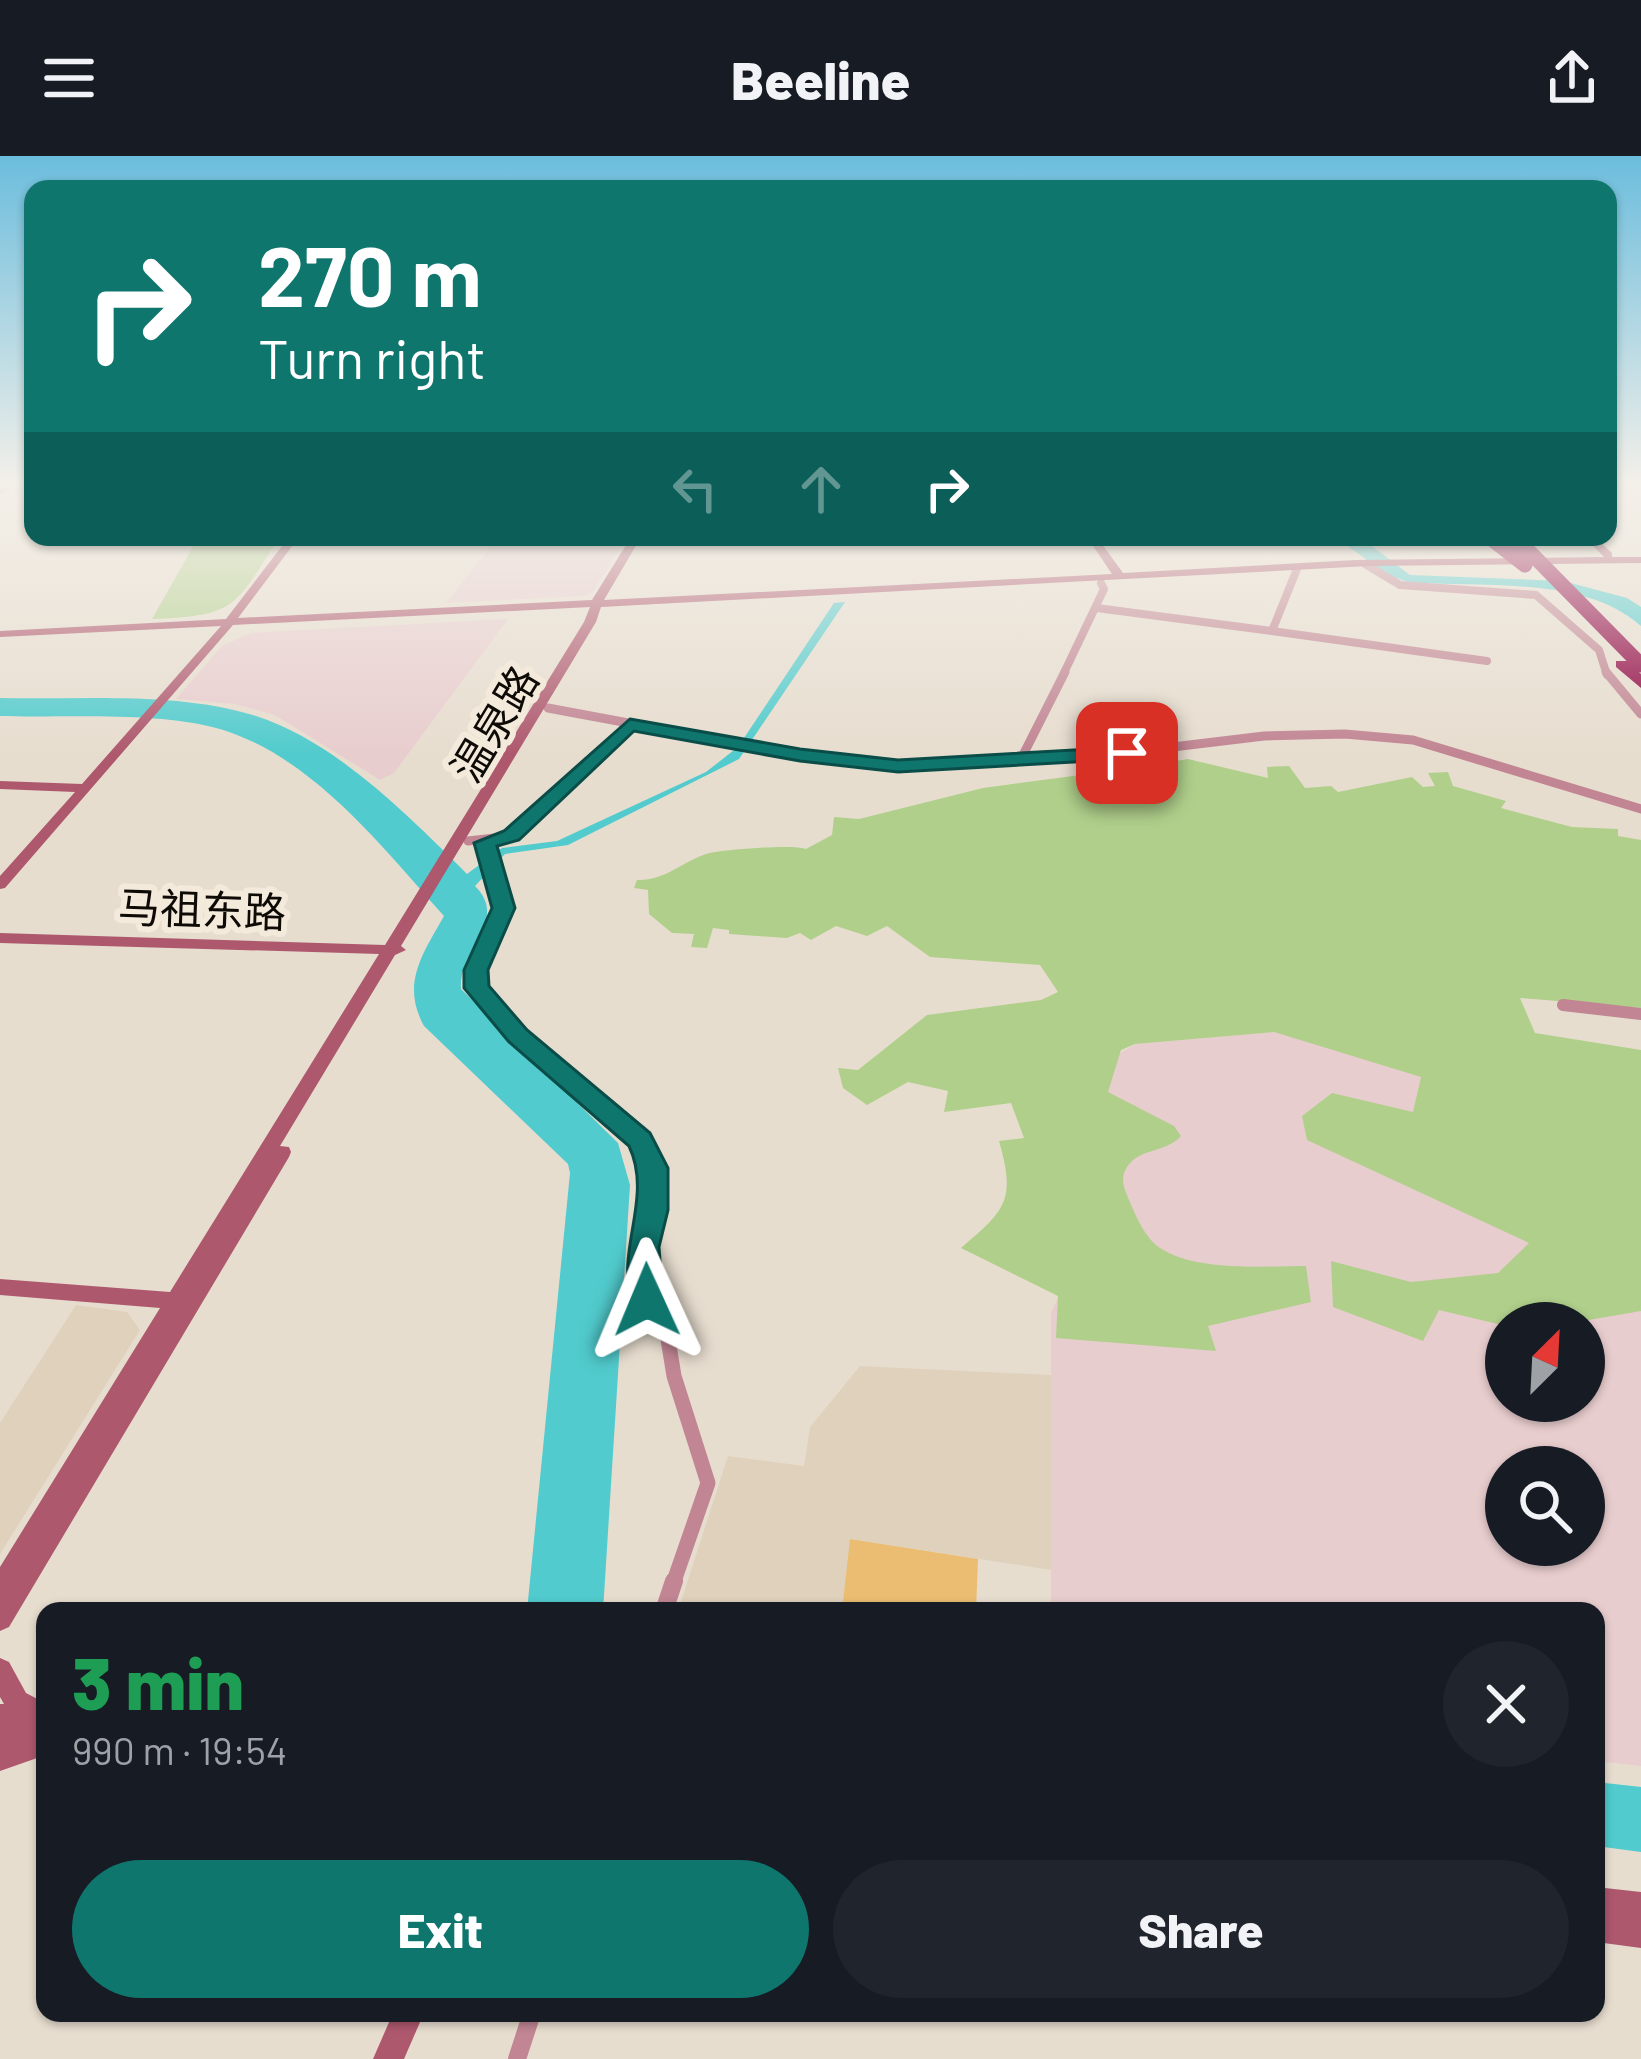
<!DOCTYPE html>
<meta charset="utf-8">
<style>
body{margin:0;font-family:Barlow,"Noto Sans SC",sans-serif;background:#20242c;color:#f1f3f6;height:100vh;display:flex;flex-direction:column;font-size:45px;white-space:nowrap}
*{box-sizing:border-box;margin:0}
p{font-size:39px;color:#9ea1a6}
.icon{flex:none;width:66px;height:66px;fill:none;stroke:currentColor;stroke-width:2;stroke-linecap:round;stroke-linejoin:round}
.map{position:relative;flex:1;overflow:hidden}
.drawer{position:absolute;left:36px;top:1446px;width:1569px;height:420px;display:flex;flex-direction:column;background:#171b24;border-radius:24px;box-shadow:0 3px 9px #0004}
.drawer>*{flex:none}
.hud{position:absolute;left:24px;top:24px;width:1593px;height:366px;border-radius:24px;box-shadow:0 3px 9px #0004;background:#0f766e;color:#fff;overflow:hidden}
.needle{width:78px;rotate:24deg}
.fabs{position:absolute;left:1485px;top:1146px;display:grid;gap:24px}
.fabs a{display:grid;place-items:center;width:120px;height:120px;border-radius:50%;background:#171b24;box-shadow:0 3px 9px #0004;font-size:60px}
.pin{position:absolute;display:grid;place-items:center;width:102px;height:102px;color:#fff;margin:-51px;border-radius:24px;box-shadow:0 6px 18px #0006}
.me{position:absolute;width:132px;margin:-66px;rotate:359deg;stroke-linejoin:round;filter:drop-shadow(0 0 9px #0008)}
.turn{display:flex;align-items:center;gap:42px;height:252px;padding:0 36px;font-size:54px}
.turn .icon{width:156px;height:156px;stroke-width:2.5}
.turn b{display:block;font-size:84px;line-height:102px}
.lanes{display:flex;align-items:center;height:114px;padding:0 36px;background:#0003;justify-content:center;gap:60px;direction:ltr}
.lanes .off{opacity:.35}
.round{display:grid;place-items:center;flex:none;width:126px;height:126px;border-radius:63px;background:#20242c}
.overview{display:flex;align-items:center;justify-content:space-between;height:204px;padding:0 36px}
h1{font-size:72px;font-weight:800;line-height:90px;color:#1e9e55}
.cta{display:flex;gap:24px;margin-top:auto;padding:24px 36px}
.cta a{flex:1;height:138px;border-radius:72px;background:#0f766e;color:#fff;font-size:48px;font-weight:800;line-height:138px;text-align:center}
.cta a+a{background:#20242c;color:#f1f3f6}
header{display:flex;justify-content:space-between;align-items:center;height:156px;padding:0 36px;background:#171b24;font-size:54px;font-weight:800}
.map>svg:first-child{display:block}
.built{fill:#dfd1bc}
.education{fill:#e8cdce;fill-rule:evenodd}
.green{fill:#b0cf8b}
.water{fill:#51cbcd}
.building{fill:#ebbd72}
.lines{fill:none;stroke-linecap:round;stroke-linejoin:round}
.street-far4{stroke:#c18593;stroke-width:8}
.street-far3{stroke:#c18593;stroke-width:9}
.street-far2{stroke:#c18593;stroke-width:12}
.street-far1{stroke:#c18593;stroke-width:15}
.street{stroke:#c18593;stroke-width:18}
.secondary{fill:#ae586e;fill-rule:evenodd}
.primary{fill:#9d3355;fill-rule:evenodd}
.highway{fill:#8d003f;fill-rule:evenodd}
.highway-bridge{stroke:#8d003f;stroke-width:15}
.route{fill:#0f766e;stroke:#0a4d48;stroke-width:3}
.labels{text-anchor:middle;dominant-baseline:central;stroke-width:12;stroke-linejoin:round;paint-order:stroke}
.street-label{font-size:42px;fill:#0e0b07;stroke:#f4eadc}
</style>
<header><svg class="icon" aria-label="menu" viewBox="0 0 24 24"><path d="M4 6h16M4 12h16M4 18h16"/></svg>Beeline<svg class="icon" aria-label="share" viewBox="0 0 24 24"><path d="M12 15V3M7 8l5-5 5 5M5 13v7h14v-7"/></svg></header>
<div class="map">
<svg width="1641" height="1903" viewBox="0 0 1641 1903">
<rect width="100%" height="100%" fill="#e7ddcf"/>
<path class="built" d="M76,1149l51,7 13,18 -140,224v-131z
M860,1210l191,9v195l-200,-31 -9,72h-164l50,-155 76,10 6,-39z"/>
<path class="education" d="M498,381h129l-35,56 -8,3 -138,7z
M508,463l-114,154 -14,7 -105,-65 -40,-11 -59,-5 46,-53 29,-13z
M1274,876l367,53v681l-45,-5v-150h-545v-298l56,-126v-95l12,-38 16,-10zM1506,1167h78v78h-78zM1506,1311h78v78h-78z"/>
<path class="green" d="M280,381c-46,69 -41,79 -128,82l46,-81z
M1188,603l80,19 -1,-11 22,-1 16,22 26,-2 7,6 74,-15 11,10 12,-1 -7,-13 20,-1 5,14 53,15 -5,7 71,19 46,2v7l23,4v168l-121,-10 15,35 106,17v261l-70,12 -65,3 -67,-16 -16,31 -90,-34 -2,-46 80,21 87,-9 31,-30 -222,-103 -5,-24 30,-23 81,19 8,-35 -147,-45 -139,12 -14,6 -13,42 66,34 7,10c-15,17 -42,12 -54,31 -8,12 -2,23 3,35 6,15 16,37 30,46 37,24 104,18 146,18l5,36 -103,24 8,25 -160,-13 2,-42 -97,-48c45,-38 55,-48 38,-107l25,-3 -13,-35 -67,9 4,-21 -40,-9 -41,23 -24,-17 -5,-20 20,2 69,-55 114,-15 17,-8 -18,-27 -110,-8 -43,-31 -20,10 -31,-10 -25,14 -11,-7 -13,5 -58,-4v-4l-16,-2 -6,20 -16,-1 3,-13 -22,-1 -23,-19 -1,-24 -14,-2 3,-8c32,1 48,-23 78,-28 18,-3 80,-8 91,-3l26,-14 2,-18 25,2 124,-31 120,-16 8,8 48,-6 -6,-9z"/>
<path class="water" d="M1335,381h25l50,38 153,6 64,17 14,9v19c-57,-51 -159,-38 -233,-44l-20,-7z
M845,446l-106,157 -171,86 -63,9 -30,32c35,35 -17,63 -14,103l157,154 12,42 -27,426h-76l43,-438 -2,-9 -144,-138c-23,-42 -2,-71 20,-110 -62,-69 -131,-159 -224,-187 -64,-18 -153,-11 -220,-13v-18c83,2 176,-7 256,18 79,25 154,101 211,158l35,-26 55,-7 149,-69 32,-25 96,-144z
M1596,1626l45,5v65l-45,-6z"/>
<path class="building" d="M850,1383l128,20 -2,52h-134z"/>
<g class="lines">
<path class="street-far4" d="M1365,408l35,21 136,10 63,55 8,25
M1297,413l-25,62 215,30
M1097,452l175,23
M1063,519l41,-86 -3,-6"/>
<path class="street-far3" d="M1606,516l35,42
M548,552l252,47 98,11 147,-11 36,3 183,-22 81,-2 68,6 228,69
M1022,601l43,-85
M468,685l44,-5 118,-111
M485,687l17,67"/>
<path class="street-far2" d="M503,751l-27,63v18l42,48 122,104 14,28v40
M1563,849l78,9"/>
<path class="street-far1" d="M654,1049l-10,42 3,53 19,27 8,49 34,107 -35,101"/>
<path class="street" d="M664,1455l10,-30
M517,1903l15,-46"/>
<path class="secondary" d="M289,381h10l-61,81 354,-18 39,-63h10l-37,63 508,-26 -25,-37h10l26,36 232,-13 249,-3 -20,-20h11l17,16v4h29v6l-272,3 -768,41 -5,15 -195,324 5,4 -11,5 -115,191 9,1 2,5 -2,5 -280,470 -9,4v-64l160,-259 -160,-13v-16l170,13 209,-338 -379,-11v-10l385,12 199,-323 6,-15 -357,18 -228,263 -5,1v-13l75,-84 -75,-3v-8l82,3 139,-158 -221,11v-6l226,-12z
M0,1502l9,4 17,31 19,10v55l-5,-1 -40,14v-67h4l-4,-7z
M1596,1731l45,5v56l-45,-6z
M393,1857h31l-20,46h-31z"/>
<path class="primary" d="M0,331h13l-13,7z"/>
<path class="highway" d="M1616,505h12l13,13v14l-25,-21z"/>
<path class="highway-bridge" d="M1489,381l36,28
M1515,381l126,128"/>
</g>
<linearGradient id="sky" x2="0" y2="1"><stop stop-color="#6bbddd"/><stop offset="0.55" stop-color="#f4f0e9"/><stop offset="1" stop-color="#f4f0e9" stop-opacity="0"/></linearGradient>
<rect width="1641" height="598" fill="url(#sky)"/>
<path class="route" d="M630,563l170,30 98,11 229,-13 10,6 -10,6 -229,13 -98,-11 -166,-30 -115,109 -22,6 18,62 -27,62 1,16 38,44 123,103 18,35v42l-9,37 4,53 -5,8 -11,4 -11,-4c-26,-50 19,-107 -7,-162l-120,-104 -45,-54v-18l28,-62 -18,-65 30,-12z"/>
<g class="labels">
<g class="street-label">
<text transform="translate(493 567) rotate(-59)">温泉路</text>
<text transform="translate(202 752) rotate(2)">马祖东路</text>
</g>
</g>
</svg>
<div class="fabs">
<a><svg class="needle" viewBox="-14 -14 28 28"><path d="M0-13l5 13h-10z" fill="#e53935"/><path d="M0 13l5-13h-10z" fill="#9ea1a6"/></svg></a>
<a><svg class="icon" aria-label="search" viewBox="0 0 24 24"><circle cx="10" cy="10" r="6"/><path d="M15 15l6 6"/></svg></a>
</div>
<div class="pin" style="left:1127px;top:597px;background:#d93025"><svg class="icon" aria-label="arrive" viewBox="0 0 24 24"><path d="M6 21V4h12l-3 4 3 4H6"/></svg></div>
<svg class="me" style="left:647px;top:1144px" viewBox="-20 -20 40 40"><path d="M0-17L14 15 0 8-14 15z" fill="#0f766e" stroke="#fff" stroke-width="4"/></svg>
<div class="hud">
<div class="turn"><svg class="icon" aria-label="right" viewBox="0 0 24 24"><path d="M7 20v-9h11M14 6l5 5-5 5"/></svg><div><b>270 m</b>Turn right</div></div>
<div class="lanes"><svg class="icon off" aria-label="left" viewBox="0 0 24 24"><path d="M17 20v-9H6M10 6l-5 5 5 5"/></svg><svg class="icon off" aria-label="ahead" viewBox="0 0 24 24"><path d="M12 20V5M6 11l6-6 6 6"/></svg><svg class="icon" aria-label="right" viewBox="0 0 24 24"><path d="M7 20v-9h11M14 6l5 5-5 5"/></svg></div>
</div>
<section class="drawer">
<div class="overview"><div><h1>3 min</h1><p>990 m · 19:54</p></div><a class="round"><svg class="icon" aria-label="close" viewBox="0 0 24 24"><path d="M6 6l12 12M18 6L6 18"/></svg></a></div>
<div class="cta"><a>Exit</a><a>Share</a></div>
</section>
</div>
